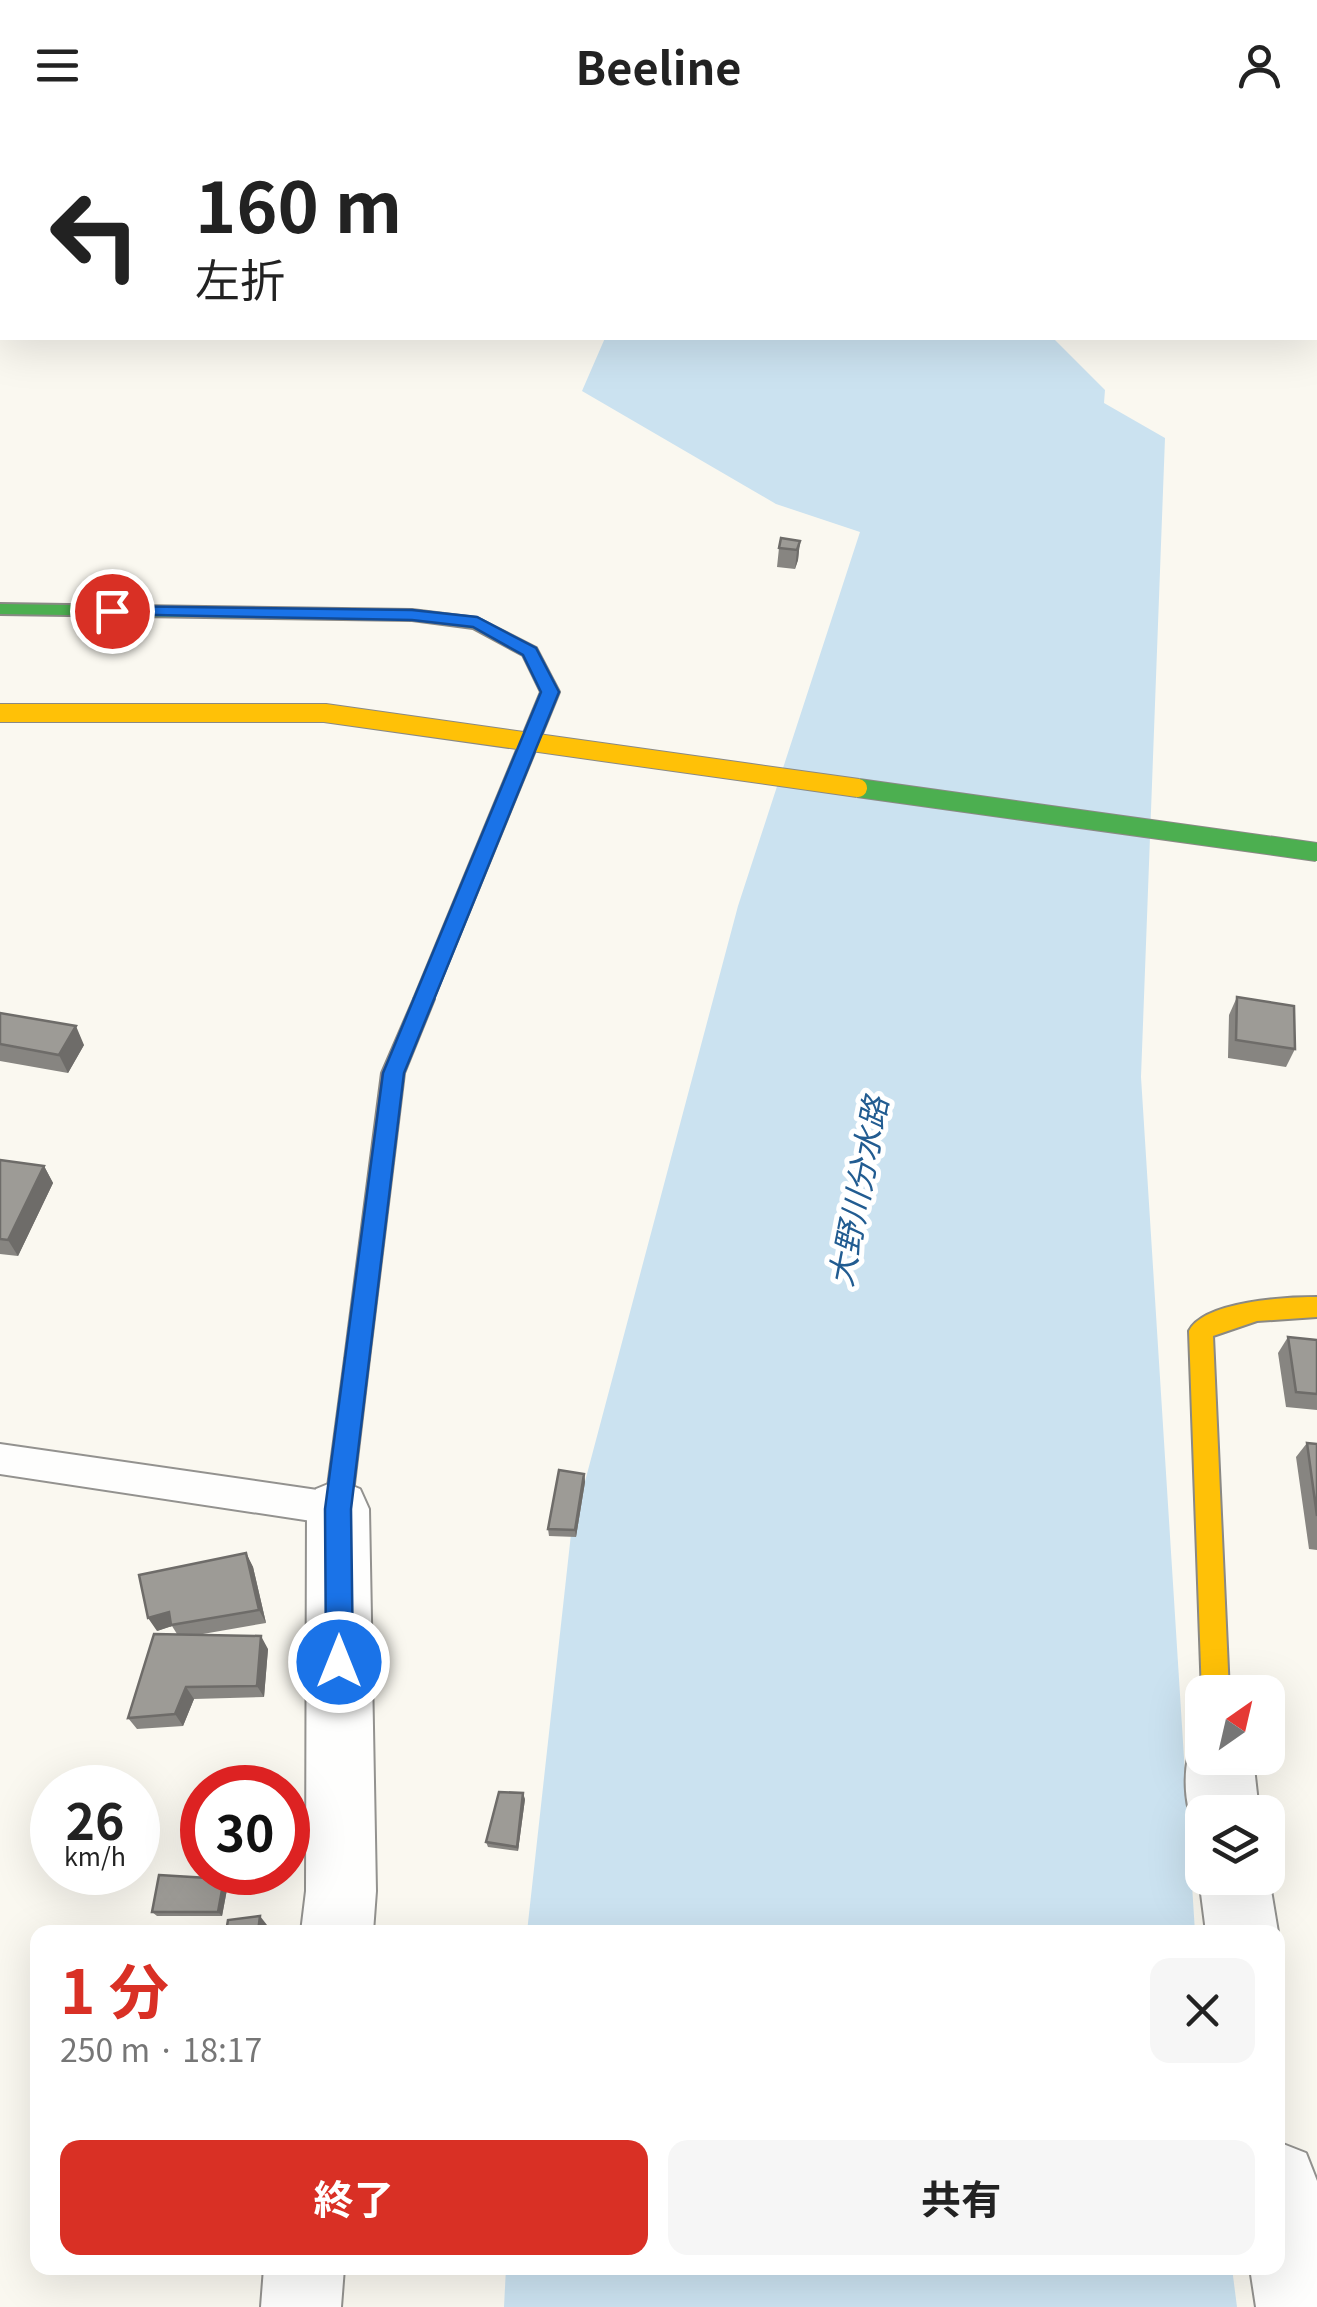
<!DOCTYPE html>
<html lang="ja">
<meta charset="utf-8">
<style>
body{margin:0;font-family:Georgia,"Noto Sans JP",serif;background:#f6f6f6;color:#222;height:100vh;display:flex;flex-direction:column;font-size:38px;white-space:nowrap}
*{box-sizing:border-box;margin:0}
p{font-size:32px;color:#767676}
.icon{flex:none;width:55px;height:55px;fill:none;stroke:currentColor;stroke-width:2;stroke-linecap:round;stroke-linejoin:round}
.map{position:relative;flex:1;overflow:hidden}
.sheet{position:absolute;left:30px;top:1795px;width:1255px;height:350px;display:flex;flex-direction:column;background:#fff;border-radius:20px;box-shadow:0 10px 40px #0002}
.sheet>*{flex:none}
.banner{position:absolute;left:0px;top:0px;width:1318px;height:210px;box-shadow:0 10px 40px #0002;background:#fff;color:#222;overflow:hidden}
.needle{width:65px;rotate:34deg}
.buttons{position:absolute;left:1185px;top:1545px;display:grid;gap:20px}
.buttons a{display:grid;place-items:center;width:100px;height:100px;border-radius:20px;background:#fff;box-shadow:0 10px 40px #0002;font-size:50px}
.speed{position:absolute;left:30px;top:1635px;display:flex;gap:20px;font-size:50px;font-weight:700;text-align:center}
.speed>*{display:grid;place-content:center;width:130px;height:130px;border-radius:50%;background:#fff;box-shadow:0 10px 40px #0002;line-height:1}
.speed small{font-size:25px;font-weight:400}
.speed .limit{border:15px solid #d22;background:#fff;color:#111}
.pin{position:absolute;display:grid;place-items:center;width:85px;height:85px;color:#fff;margin:-42px;border:5px solid #fff;border-radius:50%;box-shadow:0 2px 10px #0007}
.me{position:absolute;width:110px;margin:-55px;rotate:0deg;stroke-linejoin:round;filter:drop-shadow(0 0 8px #0008)}
.turn{display:flex;align-items:center;gap:35px;height:210px;padding:0 30px;font-size:45px}
.turn .icon{width:130px;height:130px;stroke-width:2.5}
.turn b{display:block;font-size:70px;line-height:85px}
.round{display:grid;place-items:center;flex:none;width:105px;height:105px;border-radius:20px;background:#f6f6f6}
.head{display:flex;align-items:center;justify-content:space-between;height:170px;padding:0 30px}
h1{font-size:60px;font-weight:700;line-height:75px;color:#d93025}
.cta{display:flex;gap:20px;margin-top:auto;padding:20px 30px}
.cta a{flex:1;height:115px;border-radius:20px;background:#d93025;color:#fff;font-size:40px;font-weight:700;line-height:115px;text-align:center}
.cta a+a{background:#f6f6f6;color:#222}
header{display:flex;justify-content:space-between;align-items:center;height:130px;padding:0 30px;background:#fff;font-size:45px;font-weight:700}
.map>svg:first-child{display:block}
.water{fill:#cbe2f0}
.lines{fill:none;stroke-linecap:round;stroke-linejoin:round}
.lane-casing{stroke:#93928f;stroke-width:4}
.street-casing{stroke:#93928f;stroke-width:4}
.fast-casing{stroke:#8a8985;stroke-width:4}
.slow-casing{stroke:#8a8985;stroke-width:4}
.jam-casing{stroke:#8a8985;stroke-width:4}
.lane{fill:#fefefd;fill-rule:evenodd}
.street{fill:#fefefd;fill-rule:evenodd}
.fast{fill:#4caf50;fill-rule:evenodd}
.slow{fill:#ffc107;fill-rule:evenodd}
.jam{fill:#c62828;fill-rule:evenodd}
.fast-bridge-casing{stroke:#8a8985;stroke-width:20;stroke-linecap:butt}
.slow-bridge-casing{stroke:#8a8985;stroke-width:20;stroke-linecap:butt}
.fast-bridge{stroke:#4caf50;stroke-width:18}
.slow-bridge{stroke:#ffc107;stroke-width:18}
.wall{fill:#878581}
.shaded-wall{fill:#6e6c69}
.building{fill:#9d9b96;stroke:#6e6c69;stroke-width:2.5}
.route{fill:#1a73e8;stroke:#114b97;stroke-width:2.5}
.labels{text-anchor:middle;dominant-baseline:central;stroke-width:10;stroke-linejoin:round;paint-order:stroke}
.water-label{font-size:32px;font-style:italic;fill:#225c91;stroke:#fff}
</style>
<header><svg class="icon" aria-label="menu" viewBox="0 0 24 24"><path d="M4 6h16M4 12h16M4 18h16"/></svg>Beeline<svg class="icon" aria-label="person" viewBox="0 0 24 24"><circle cx="12" cy="8" r="4"/><path d="M4 21q1-7 8-7t8 7"/></svg></header>
<div class="map">
<svg width="1317" height="2177" viewBox="0 0 1317 2177">
<rect width="100%" height="100%" fill="#faf8f0"/>
<path class="water" d="M694,0h623v32l-2,-30z
M605,208h448l52,52 -1,13 61,35 -24,639 54,855h-668l44,-398 167,-628 122,-374 -84,-28 -194,-113z
M506,2138h726l5,39h-733z"/>
<g class="lines">
<g class="lane-casing">
<path id="lane" d="M0,1314l338,49 12,5 5,11 -5,11 -12,5 -338,-51z"/>
</g>
<g class="street-casing">
<path id="street" d="M338,1350l22,9 9,20 7,382 -3,41h-72l5,-41 1,-382 9,-20z
M1202,1601v27h51l6,54h-57v26c-21,-27 -20,-74 -7,-104z
M1202,1739v9h66v-4l1,4 9,54v1l-72,-1 -7,-54z
M1278,2012l28,11 11,28v126h-61l-6,-39h28z
M264,2138h80l-3,39h-80z"/>
</g>
<g class="fast-casing">
<path id="fast" d="M0,474l412,6 65,8 59,30 23,44 -128,312h-14l-3,-5 127,-307 -18,-37 -50,-27 -61,-8 -412,-6z
M357,1219l8,3 4,7 -18,150 -4,8 -9,4 -9,-4 -4,-8 20,-150 4,-7z"/>
</g>
<g class="slow-casing">
<path id="slow" d="M1317,1167v20l-60,4 -44,15 16,356 -27,3 -13,-364c15,-30 98,-34 128,-34z"/>
</g>
<g class="jam-casing">
<path id="jam" d="M424,861l10,8 -30,74 -35,286 -4,7 -8,3 -8,-3 -4,-7 37,-286 32,-74z"/>
</g>
<use href="#lane" class="lane"/>
<use href="#street" class="street"/>
<use href="#fast" class="fast"/>
<use href="#slow" class="slow"/>
<use href="#jam" class="jam"/>
<g class="fast-bridge-casing">
<path id="fast-bridge" d="M858,658l459,64"/>
</g>
<g class="slow-bridge-casing">
<path id="slow-bridge" d="M0,583h325l533,75"/>
</g>
<use href="#fast-bridge" class="fast-bridge"/>
<use href="#slow-bridge" class="slow-bridge"/>
</g>
<path class="wall" d="M1315,123l2,1v34l-2,-1z
M1315,164h2v42l-2,-1z
M800,411l-2,19 -3,9 -18,-2 2,-19z
M1237,867l58,52 -9,18 -58,-9 1,-43z
M0,883l84,32 -16,28 -68,-12z
M0,1030l44,6 9,17 -35,73 -18,-2z
M1288,1207l29,3v70l-31,-3 -8,-54z
M1307,1313l10,1v106l-8,-1 -13,-92z
M584,1344l1,8 -9,55 -27,-1 -1,-7z
M246,1423l7,14 13,56 -69,12 71,14 -4,48 -70,2 -11,27 -46,3 -9,-11 49,-84 -5,-8 -15,5z
M525,1669l-7,52 -30,-4 -2,-5z
M228,1754l-6,32h-65l-5,-4z"/>
<path class="shaded-wall" d="M800,411l-2,19 -3,9 2,-19z
M76,896l8,19 -16,28 -9,-18z
M44,1036l9,17 -35,73 -10,-16z
M584,1344l1,8 -9,55 -1,-7z
M246,1423l7,14 13,56 -7,-13z
M169,1482l3,14 -15,5 -9,-13z
M261,1506l7,13 -4,48 -7,-11z
M186,1557l8,12 -11,27 -8,-12z
M523,1663l2,6 -7,52 -1,-4z
M224,1749l4,5 -6,32 -4,-4z
M260,1786l7,9v7h-9z"/>
<path class="building" d="M1315,164h2v23l-2,-1z
M781,408l19,3 -3,9 -18,-2z
M1237,867l57,9 1,43 -59,-9z
M0,884v-1l76,13 -17,29 -59,-11z
M0,1030l44,6 -36,74 -8,-1z
M1288,1207l29,3v54l-21,-2z
M1307,1313l10,1v72z
M559,1340l25,4 -9,56 -27,-1z
M246,1423l13,57 -88,15 -2,-13 -21,6 -9,-43z
M154,1504l107,2 -4,50 -71,1 -11,27 -47,4z
M499,1662l24,1 -6,54 -31,-5z
M159,1745l65,4 -6,33h-66z
M260,1786l-2,16h-32l2,-12z"/>
<path class="route" d="M112,476l300,4 65,7 59,31 23,44 -155,381 -53,436 2,153 -4,9 -10,4 -9,-4 -4,-9 -1,-153 58,-436 158,-381 -18,-37 -50,-28 -61,-7 -306,-6 -2,-3z"/>
<g class="labels">
<g class="water-label">
<text transform="translate(856 1061) rotate(-79)">大野川分水路</text>
</g>
</g>
</svg>
<div class="buttons">
<a><svg class="needle" viewBox="-14 -14 28 28"><path d="M0-13l5 13h-10z" fill="#e53935"/><path d="M0 13l5-13h-10z" fill="#767676"/></svg></a>
<a><svg class="icon" aria-label="layers" viewBox="0 0 24 24"><path d="M12 4l9 5-9 5-9-5zM3 14l9 5 9-5"/></svg></a>
</div>
<div class="speed"><div>26<small>km/h</small></div><div class="limit">30</div></div>
<div class="pin" style="left:112px;top:481px;background:#d93025"><svg class="icon" aria-label="arrive" viewBox="0 0 24 24"><path d="M6 21V4h12l-3 4 3 4H6"/></svg></div>
<svg class="me" style="left:339px;top:1532px" viewBox="-20 -20 40 40"><circle r="17" fill="#1a73e8" stroke="#fff" stroke-width="3"/><path d="M0-11L8 9 0 5-8 9z" fill="#fff"/></svg>
<div class="banner">
<div class="turn"><svg class="icon" aria-label="left" viewBox="0 0 24 24"><path d="M17 20v-9H6M10 6l-5 5 5 5"/></svg><div><b>160 m</b>左折</div></div>
</div>
<section class="sheet">
<div class="head"><div><h1>1 分</h1><p>250 m · 18:17</p></div><a class="round"><svg class="icon" aria-label="close" viewBox="0 0 24 24"><path d="M6 6l12 12M18 6L6 18"/></svg></a></div>
<div class="cta"><a>終了</a><a>共有</a></div>
</section>
</div>
